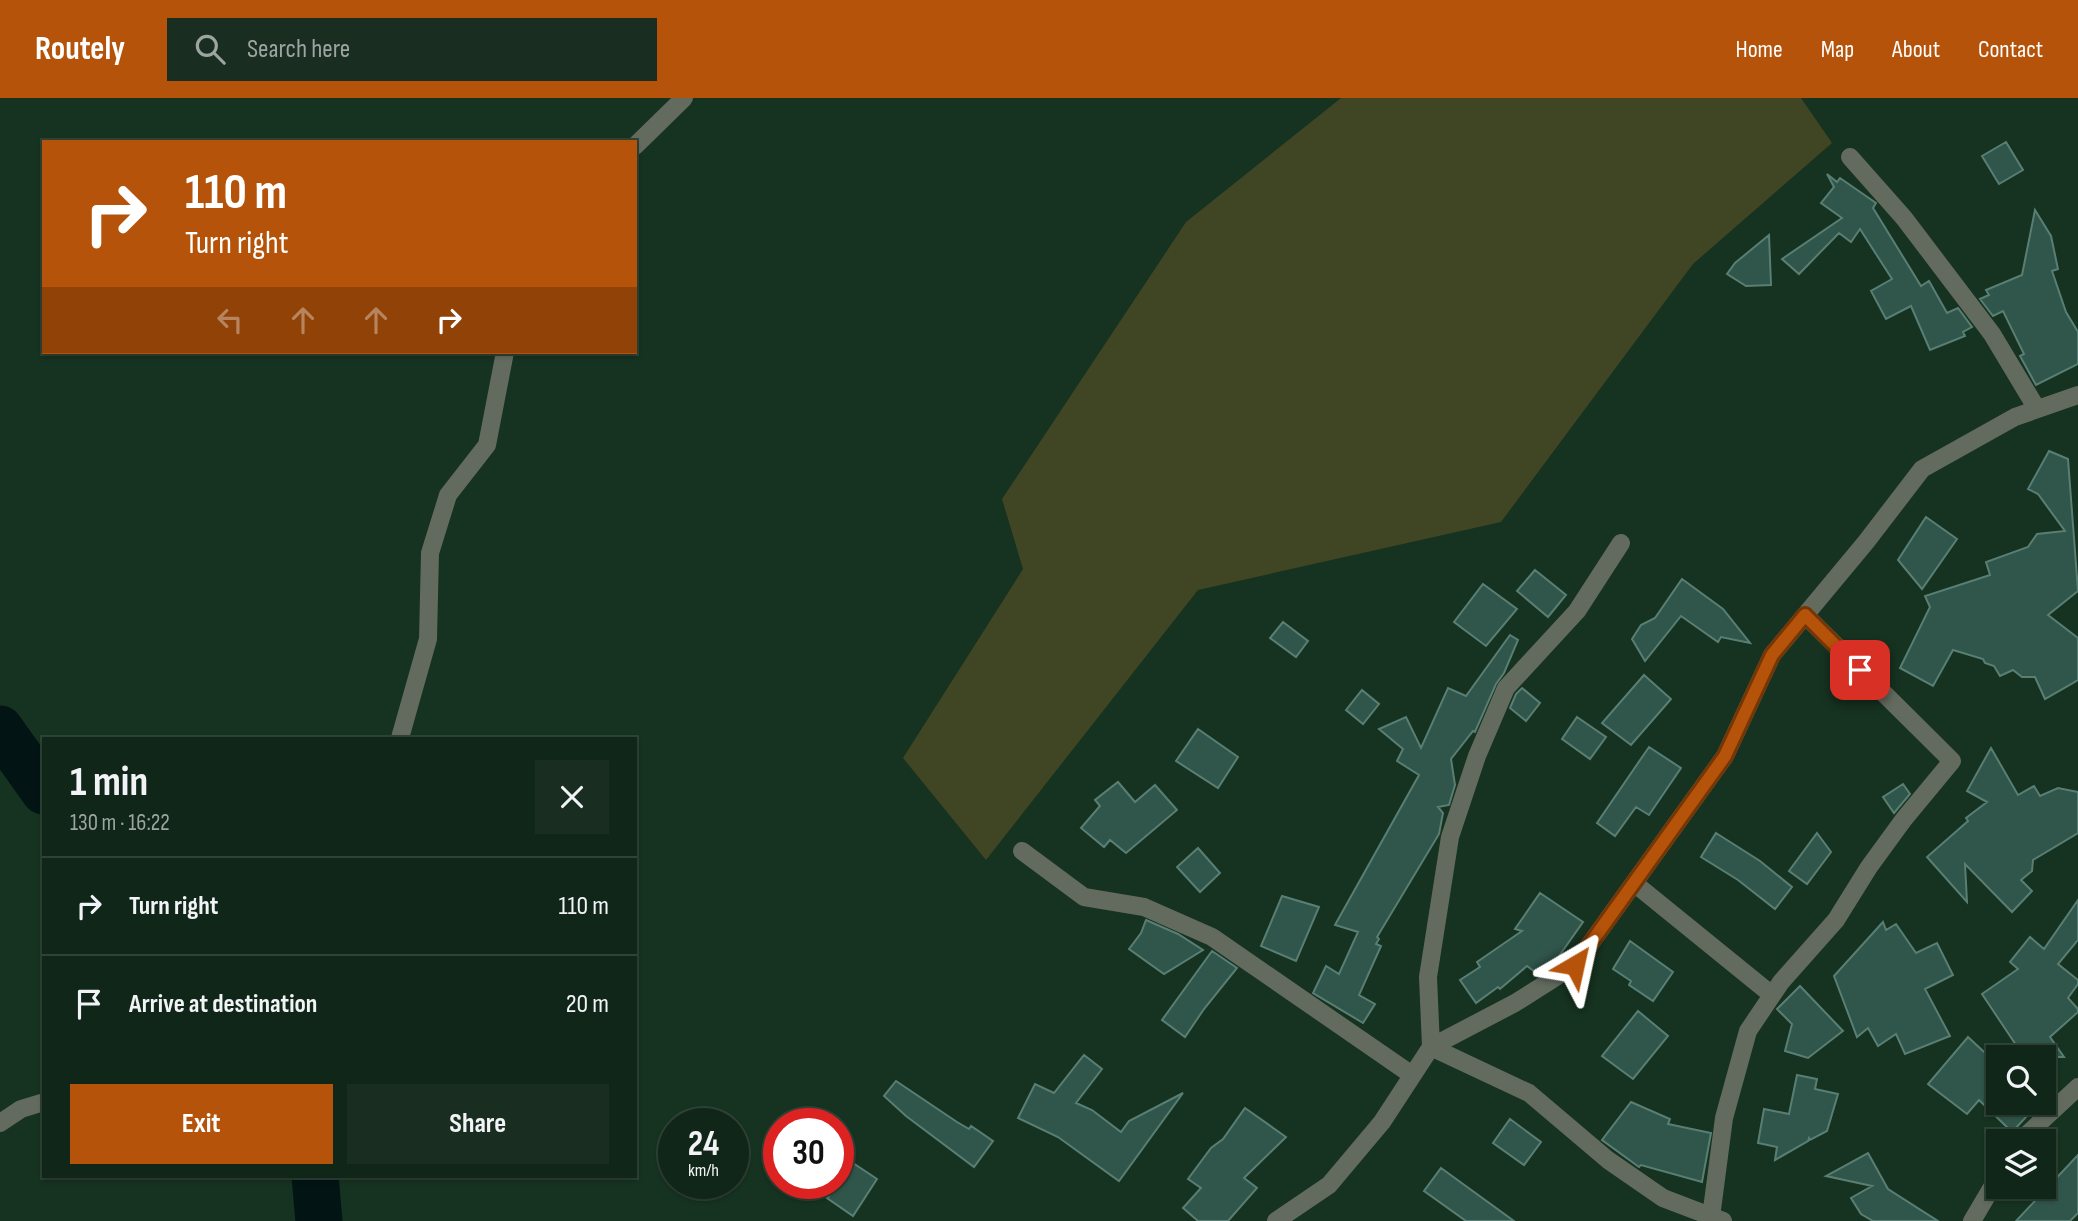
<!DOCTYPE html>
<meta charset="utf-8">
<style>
body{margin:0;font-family:"Sofia Sans Condensed",sans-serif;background:#192e21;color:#f1f3f6;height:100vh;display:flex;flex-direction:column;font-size:26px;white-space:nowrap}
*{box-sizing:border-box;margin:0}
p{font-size:23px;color:#9ca5a2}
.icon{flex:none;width:38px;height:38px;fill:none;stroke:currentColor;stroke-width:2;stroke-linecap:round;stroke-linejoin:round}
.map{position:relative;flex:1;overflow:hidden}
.sheet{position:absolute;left:42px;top:639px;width:595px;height:441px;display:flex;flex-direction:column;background:#102618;border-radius:0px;box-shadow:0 2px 5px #0004,0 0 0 2px #304337}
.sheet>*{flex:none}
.guide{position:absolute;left:42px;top:42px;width:595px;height:214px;border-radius:0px;box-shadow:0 2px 5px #0004,0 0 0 2px #304337;background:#b45309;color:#fff;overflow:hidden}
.controls{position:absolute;left:1986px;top:947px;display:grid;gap:14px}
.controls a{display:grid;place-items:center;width:70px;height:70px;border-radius:0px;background:#102618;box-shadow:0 2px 5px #0004,0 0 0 2px #304337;font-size:35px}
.speed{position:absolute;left:658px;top:1010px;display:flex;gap:14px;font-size:35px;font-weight:700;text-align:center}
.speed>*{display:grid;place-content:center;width:91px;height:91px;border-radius:50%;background:#102618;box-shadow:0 2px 5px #0004,0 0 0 2px #304337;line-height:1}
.speed small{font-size:18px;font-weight:400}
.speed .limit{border:10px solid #d22;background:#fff;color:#111}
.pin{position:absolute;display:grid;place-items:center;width:60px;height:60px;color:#fff;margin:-30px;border-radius:14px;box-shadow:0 4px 10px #0006}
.me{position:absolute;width:77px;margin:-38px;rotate:36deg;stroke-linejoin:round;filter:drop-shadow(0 0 5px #0008)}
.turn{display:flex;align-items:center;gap:24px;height:147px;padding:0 28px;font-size:32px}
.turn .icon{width:91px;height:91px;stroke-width:2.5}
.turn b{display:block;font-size:49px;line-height:60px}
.lanes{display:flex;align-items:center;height:66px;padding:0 28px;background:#0003;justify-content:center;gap:35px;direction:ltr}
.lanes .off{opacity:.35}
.round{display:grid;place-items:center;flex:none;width:74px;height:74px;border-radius:0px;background:#192e21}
.headline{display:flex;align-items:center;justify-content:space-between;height:119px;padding:0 28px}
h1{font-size:42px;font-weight:700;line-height:52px}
.button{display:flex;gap:14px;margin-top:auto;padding:14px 28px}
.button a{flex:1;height:80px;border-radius:0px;background:#b45309;color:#fff;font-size:28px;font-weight:700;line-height:80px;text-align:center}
.button a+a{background:#192e21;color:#f1f3f6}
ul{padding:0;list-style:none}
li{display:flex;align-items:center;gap:21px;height:98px;padding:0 28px;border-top:2px solid #304337}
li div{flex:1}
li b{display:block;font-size:26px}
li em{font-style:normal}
header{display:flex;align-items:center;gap:42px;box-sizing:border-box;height:98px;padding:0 35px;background:#b45309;color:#fff}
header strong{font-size:33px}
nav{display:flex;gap:38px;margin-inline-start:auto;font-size:24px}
.search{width:490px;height:63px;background:#192e21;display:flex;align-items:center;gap:18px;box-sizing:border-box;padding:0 24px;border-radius:0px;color:#9ca5a2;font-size:26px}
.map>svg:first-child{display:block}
.green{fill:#404523}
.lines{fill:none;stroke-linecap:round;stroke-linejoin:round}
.river{stroke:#021413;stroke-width:47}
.building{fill:#30554a;stroke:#597f74;stroke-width:2}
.minor{stroke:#636b5f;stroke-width:18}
.route-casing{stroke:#753606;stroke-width:18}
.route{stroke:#b45309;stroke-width:12}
</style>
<header>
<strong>Routely</strong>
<div class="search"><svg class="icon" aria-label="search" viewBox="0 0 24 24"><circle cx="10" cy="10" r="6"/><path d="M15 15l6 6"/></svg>Search here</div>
<nav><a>Home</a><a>Map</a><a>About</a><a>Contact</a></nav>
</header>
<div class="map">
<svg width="2078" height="1123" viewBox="0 0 2078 1123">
<rect width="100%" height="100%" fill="#163220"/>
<path class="green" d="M1341,0h460l31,45 -139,121 -192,258 -303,68 -212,270 -83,-102 120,-189 -21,-70 184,-277z"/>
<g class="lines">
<path class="river" d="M0,631l44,62
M315,1078l4,45"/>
</g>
<path class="building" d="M2006,44l17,28 -24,14 -17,-28z
M1827,76l10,8 3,-4 36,25 -3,5 48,78 8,-5 18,32 11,-5 14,19 -9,5 2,4 -35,14 -19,-44 -25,13 -15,-28 21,-12 -32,-50 -9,13 -12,-9 -40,41 -17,-15 60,-41 -21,-15 13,-16z
M2035,112l16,26 7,33 -6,2 14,41 12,20v32l-42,21 -16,-29 4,-2 -21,-43 -10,5 -13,-17 9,-4 -3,-5 36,-15z
M1769,137l2,50 -25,1 -19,-12 8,-11z
M2049,353l19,8 10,132 -30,24 30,23v42l-33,19 -10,-22h-13l-9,-7 -13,6 -6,-10 -9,-3 -2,-4 -30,-9 -20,36 -33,-18 30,-61 -5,-11 65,-21 -4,-13 42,-15 9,-13 28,-3 -27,-37 -10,-5z
M1926,419l31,22 -35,50 -24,-29z
M1535,472l31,25 -18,22 -31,-26z
M1682,481l41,30 27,34 -29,-6 -3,5 -37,-26 -36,45 -13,-22 9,-14 14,-7z
M1483,486l34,25 -31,37 -32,-24z
M1283,524l25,19 -12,16 -26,-19z
M1510,537l8,5 -14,33 -8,11 -21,48 -2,-1 -22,28 4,26 -6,20 -11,2 5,6 -4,21 -62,103 2,2 -3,5 5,2 -22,49 16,9 -12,19 -50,-30 13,-27 13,8 19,-42 -23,-7 84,-150 -22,-14 6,-12 -24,-20 27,-12 15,31 27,-60 18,8z
M1644,577l27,24 -40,46 -29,-22z
M1522,590l18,15 -14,18 -16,-13 6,-14z
M1362,592l17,14 -16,20 -17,-14z
M1577,619l29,20 -16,22 -28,-20z
M1198,631l40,28 -20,31 -42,-27z
M1649,649l32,21 -32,47 -13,-8 -21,29 -18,-13z
M1991,650l27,47 16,-9 6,10 18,-8 20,4v41l-45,27 -1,11 -11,9 11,11 -20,21 -47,-48 2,38 -40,-45 41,-36 -2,-3 21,-16 -20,-11z
M1118,684l17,20 20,-17 22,25 -51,43 -16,-13 -6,7 -23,-19 19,-22 -5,-6z
M1903,686l7,10 -16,19 -11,-16z
M1716,735l44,28 32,26 -17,22 -37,-29 -37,-23z
M1817,735l14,19 -24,32 -18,-13z
M1198,750l22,25 -20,19 -23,-25z
M1540,795l43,29 -31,44 -13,9 -12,-9 -27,23 -2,-2 -22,16 -16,-23 20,-13 -3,-5 45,-31 -7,-2z
M1282,798l37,11 -23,54 -35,-15z
M2078,802v40l-20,24 20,16v4l-10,14 10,11v3l-28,25 14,20h-40l-42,-63 36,-25 -8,-7 20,-25 14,12z
M1146,822l32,14 25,16 -39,24 -35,-25 12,-16z
M1883,824l3,8 10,-6 20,29 21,-10 16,32 -28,14 25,47 -45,18 -9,-20 -18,12 -10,-18 -11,9 -23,-61z
M1630,843l43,31 -20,29 -24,-16 2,-4 -18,-12z
M1212,853l25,17 -33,41 -19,28 -23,-17z
M1800,888l43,45 -35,27 -23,-7 7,-27 -15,-15z
M1638,913l30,25 -35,43 -31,-23z
M1968,939l30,28v37h42l-28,30 -33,-32 -12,14 -39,-30z
M1084,957l18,14 -26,34 16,7 29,22 8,-11 54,-28 -64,88 -61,-44 -40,-19 17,-34 19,9z
M1797,977l20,4 -2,10 23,5 -11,37 -17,9 -1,-2 -1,3 -33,19 2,-13 -19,-4 6,-34 25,5z
M896,983l61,41 12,7 2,-3 22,15 -19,26 -68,-51 -22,-20z
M1631,1004l39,17 -2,5 43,9 -9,49 -61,-17 -2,2 -37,-27z
M1245,1010l41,29 -42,41 13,10 -29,33h-30l-15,-13 18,-20 -13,-9 23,-31 12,-9z
M1510,1021l31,23 -17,23 -31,-22z
M838,1055l39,26 -24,37 -26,-18 2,-2 -18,-13h27z
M1868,1055l20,36 50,32h-65l-12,-7 -10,-16 21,-12 -46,-10z
M2078,1057v58l-8,8h-54z
M1441,1070l73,53h-48l-42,-30z"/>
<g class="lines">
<path class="minor" d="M635,48l49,-48
M1850,59l54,61 88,116 45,75
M400,640l28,-99 2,-86 18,-58 39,-50 18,-93
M1022,753l62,46 60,10 68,30 200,138
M1634,785l138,112
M1431,949l-3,-70 22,-140 27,-81 29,-68 71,-77 44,-68
M1431,949l98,46 79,67 55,38 60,23
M0,1025l21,-14 23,-7
M2020,1043l58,-54
M1711,1119l13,-99 24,-87 33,-49 55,-62 33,-53 35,-48 48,-58 -147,-146
M1276,1123l53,-36 53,-63 49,-75 84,-44 60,-38 150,-209 47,-101 94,-113 56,-73 93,-52 63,-22
M1972,1123l26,-44"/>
</g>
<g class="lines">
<g class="route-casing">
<path id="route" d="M1575,867l150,-209 47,-101 33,-40 55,55"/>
</g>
<use href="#route" class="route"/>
</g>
</svg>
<div class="controls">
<a><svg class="icon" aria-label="search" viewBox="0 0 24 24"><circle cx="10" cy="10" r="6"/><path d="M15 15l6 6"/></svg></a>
<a><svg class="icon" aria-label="layers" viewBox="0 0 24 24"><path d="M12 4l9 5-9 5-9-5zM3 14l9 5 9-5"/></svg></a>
</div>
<div class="speed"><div>24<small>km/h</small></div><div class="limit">30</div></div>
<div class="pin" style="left:1860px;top:572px;background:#d93025"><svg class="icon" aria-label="arrive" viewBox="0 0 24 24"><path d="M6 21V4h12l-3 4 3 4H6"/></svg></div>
<svg class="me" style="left:1575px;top:867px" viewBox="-20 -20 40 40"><path d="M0-17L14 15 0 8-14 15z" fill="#b45309" stroke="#fff" stroke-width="4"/></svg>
<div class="guide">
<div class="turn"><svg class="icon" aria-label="right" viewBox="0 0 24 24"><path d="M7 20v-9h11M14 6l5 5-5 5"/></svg><div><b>110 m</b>Turn right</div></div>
<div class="lanes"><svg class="icon off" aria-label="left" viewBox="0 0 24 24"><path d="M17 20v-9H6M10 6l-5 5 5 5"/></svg><svg class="icon off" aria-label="ahead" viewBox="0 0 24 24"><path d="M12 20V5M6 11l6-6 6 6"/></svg><svg class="icon off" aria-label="ahead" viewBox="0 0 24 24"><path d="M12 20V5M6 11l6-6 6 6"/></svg><svg class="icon" aria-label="right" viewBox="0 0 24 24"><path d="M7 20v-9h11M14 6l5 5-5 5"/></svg></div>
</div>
<section class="sheet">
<div class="headline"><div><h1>1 min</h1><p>130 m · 16:22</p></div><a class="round"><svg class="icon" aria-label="close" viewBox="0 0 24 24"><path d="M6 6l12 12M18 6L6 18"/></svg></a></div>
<ul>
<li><svg class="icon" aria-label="right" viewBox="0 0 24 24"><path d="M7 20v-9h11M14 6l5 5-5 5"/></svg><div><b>Turn right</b></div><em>110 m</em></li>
<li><svg class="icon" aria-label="arrive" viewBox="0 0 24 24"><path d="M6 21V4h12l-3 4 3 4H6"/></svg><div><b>Arrive at destination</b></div><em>20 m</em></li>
</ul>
<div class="button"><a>Exit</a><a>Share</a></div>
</section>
</div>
